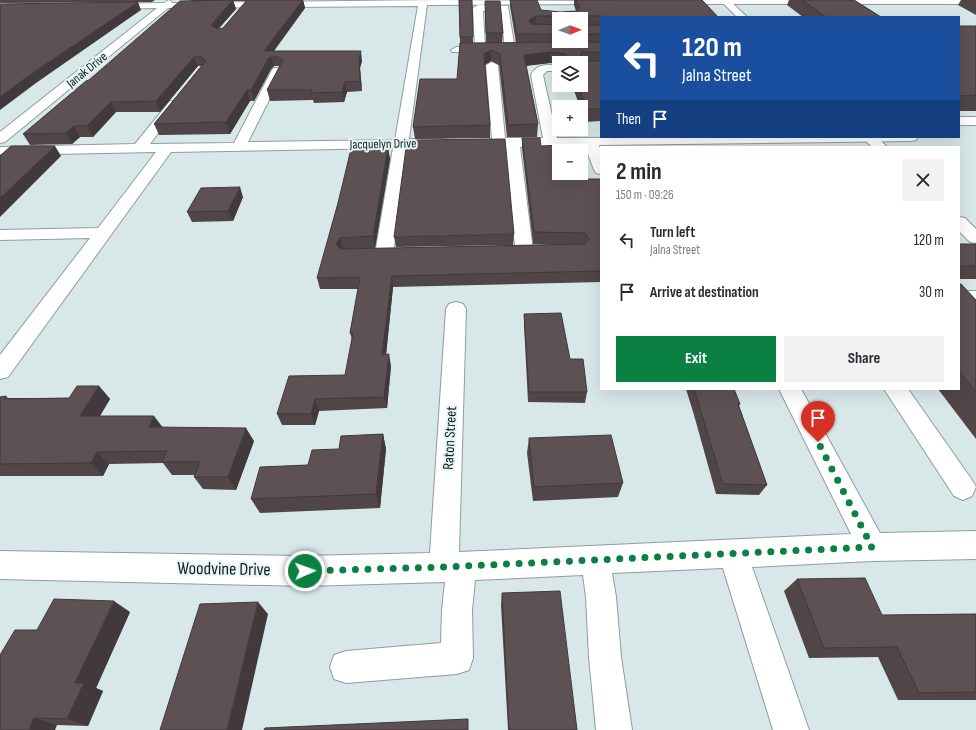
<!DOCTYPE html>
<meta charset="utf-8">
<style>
body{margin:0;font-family:"Sofia Sans Condensed",sans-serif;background:#f2f2f3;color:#2b2b33;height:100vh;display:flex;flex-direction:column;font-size:15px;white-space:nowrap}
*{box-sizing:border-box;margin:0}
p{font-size:13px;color:#7c7c81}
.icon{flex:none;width:22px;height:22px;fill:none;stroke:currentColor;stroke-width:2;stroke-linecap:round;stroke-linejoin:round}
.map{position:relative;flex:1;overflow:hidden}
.drawer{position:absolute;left:600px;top:146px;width:360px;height:244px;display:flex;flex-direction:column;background:#fff;border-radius:0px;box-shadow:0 4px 16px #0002}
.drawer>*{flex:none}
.banner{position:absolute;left:600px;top:16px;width:360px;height:122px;border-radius:0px;box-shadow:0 4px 16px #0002;background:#1a4fa0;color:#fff;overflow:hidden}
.needle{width:26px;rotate:89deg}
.fabs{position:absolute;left:552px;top:12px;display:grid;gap:8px}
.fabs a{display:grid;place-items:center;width:36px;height:36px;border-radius:0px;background:#fff;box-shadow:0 4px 16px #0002;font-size:20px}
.pin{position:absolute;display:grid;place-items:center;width:34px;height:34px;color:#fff;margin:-41px -17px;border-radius:50% 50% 50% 0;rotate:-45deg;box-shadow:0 0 4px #0007}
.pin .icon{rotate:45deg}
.me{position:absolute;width:44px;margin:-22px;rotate:88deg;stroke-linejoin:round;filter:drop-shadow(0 0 3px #0008)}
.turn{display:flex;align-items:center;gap:14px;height:84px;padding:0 16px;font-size:18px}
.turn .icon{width:52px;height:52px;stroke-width:2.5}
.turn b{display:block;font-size:28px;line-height:34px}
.then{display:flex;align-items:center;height:38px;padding:0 16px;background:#0003;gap:8px;font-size:15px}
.round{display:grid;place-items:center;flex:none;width:42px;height:42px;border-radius:0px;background:#f2f2f3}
.summary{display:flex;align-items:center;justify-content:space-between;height:68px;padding:0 16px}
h1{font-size:24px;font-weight:700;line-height:30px}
.action{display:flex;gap:8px;margin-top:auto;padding:8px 16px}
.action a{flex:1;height:46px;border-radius:0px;background:#0b8043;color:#fff;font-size:16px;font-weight:700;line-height:46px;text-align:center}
.action a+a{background:#f2f2f3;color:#2b2b33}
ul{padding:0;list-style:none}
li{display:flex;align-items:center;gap:12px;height:52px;padding:0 16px}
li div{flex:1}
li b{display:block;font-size:15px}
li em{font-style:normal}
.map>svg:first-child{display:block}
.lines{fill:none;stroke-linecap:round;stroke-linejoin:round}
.minor-casing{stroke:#8f9d9e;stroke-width:2}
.major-casing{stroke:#8f9d9e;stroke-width:2}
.minor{fill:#fff;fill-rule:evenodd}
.major{fill:#fff;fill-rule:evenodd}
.wall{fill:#504648;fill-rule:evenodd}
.shaded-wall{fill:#41393b}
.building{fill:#5d5154;stroke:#41393b}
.route{stroke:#0b8043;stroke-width:7;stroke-dasharray:0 12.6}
.labels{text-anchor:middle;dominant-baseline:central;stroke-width:4;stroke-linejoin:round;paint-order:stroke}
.far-street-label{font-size:13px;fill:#161c1c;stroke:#e5f5f5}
.street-label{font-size:15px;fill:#161c1c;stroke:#e5f5f5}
.near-street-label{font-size:18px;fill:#161c1c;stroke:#e5f5f5}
</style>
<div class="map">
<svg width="976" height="730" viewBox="0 0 976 730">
<rect width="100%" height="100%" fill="#d8e7e8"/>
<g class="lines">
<g class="minor-casing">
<path id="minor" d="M169,0l4,3 267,-3 167,1 -4,3 -176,1 -18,134h34l5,1 2,3 -2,3 -5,1 -35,1 -15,106 -3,4 -6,1 -6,-1 -3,-4 18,-106 -222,4 -163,225 -8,2v-24l90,-117 -90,2v-10l98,-2 58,-76 -156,3v-8l135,-3 35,-43h8l2,3 -30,40 84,-1 38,-73 2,-2h8l2,2 -36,72 147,-2 23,-134 -250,2 -163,134 -5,1v-11l157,-124 -48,1 -4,-3 1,-2 58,-1z
M669,0h307v4h-303l-3,-1z
M478,5l30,1 7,44 -1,2 -4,1 -5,-3 -4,-39h-18l2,36 9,1 1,2 -1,2h-42l-1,-2 5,-3h19l-2,-39z
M492,62l6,3 7,73h38l-12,-63c6,-12 16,-10 28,-10v6h-12l-4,4 14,63 361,-1 -2,3 -5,1 -312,4 2,6v23l-5,-1 -2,-3 -9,-24 -65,1 13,104 -3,4c-11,3 -24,4 -35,1l-3,-4 3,-4 20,-2 -10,-99h-30l-5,-1 -2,-3 2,-3 22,-1 -6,-74z
M959,117h17v8h-17z
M959,291h17v12h-17z
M456,302l7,2 3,5 -7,243 392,-18 -72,-145h22l79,144 96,-2v28l-104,2 -120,6 57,163h-36l-50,-162 -111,5 4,24 5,60 11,73h-36l-7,-73 -3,-60 -3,-22 -108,5 -3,30 1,48 -4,12 -12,4 -111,9 -12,-4 -4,-12 4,-12 12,-4 95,-8 1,-33 3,-28 -140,4 -305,-7v-28l305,5 125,-3 16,-244 3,-5z
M884,389h24l64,91 4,7 -4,9 -9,4 -9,-4z"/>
</g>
<g class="major-casing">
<path id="major" d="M720,0h9l18,17h-10z
M862,137h15l10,10h-15z
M959,217l6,1 11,11v14l-6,-1 -11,-11z"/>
</g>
<use href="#minor" class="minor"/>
<use href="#major" class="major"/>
</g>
<path class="wall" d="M0,0h155l-3,2 -152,1z
M191,0h112l2,8 -31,43 88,10 -2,7 2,23 -15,1 -3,10 -30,1 -1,-3 -43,1 -3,-11 13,-24h-6l-3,3 -17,32h-4l-20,33 -71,1 -5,-11 47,-58h-3l-38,46h-44l-23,25h-13l-8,7 -42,1 -7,-11 66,-54 102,-79zM233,1h14l-24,27 -5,1 18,-20z
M459,0h13l1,43h13l-1,-42 18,32 -1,10h14l-6,-37v-6h27l4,10 19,2 16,-1 -2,-6v-5h128l16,17h-117v104l-16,1 -4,-12v-3h-1l-8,-22h9v-22h-22v2l-9,-2 -24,3 12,58 -1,13h-30l-8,-72 -8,-4 -6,4 5,60v13l-75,1 -2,-12 44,-48 3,-36zM559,19h22v22h-22z
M789,0h65l27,17h-78l-16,-12z
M961,0h15v15l-18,-10z
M959,26h17v85h-17z
M522,138l19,8 31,33h29v103l-208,5 -7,67 5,12 -4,42 -68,3 -4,14h-33l-5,-11 68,-39 7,-36 -2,-6 8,-44h-38l-3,-11 71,-130 2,11 -15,89 -21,1 221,-5h-42l-11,-96z
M243,197l-10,24 -41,1 -5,-10z
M514,234l-1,11 -117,2 -2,-10z
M959,244h17v35h-17z
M959,284l17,16v139l-38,-50h21z
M524,314l46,45 17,33 -2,11 -57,-1 -4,-77z
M99,386l11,13 -10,17 63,11 91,14 -18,49 -33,-1 -9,-12 1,-2h-23l-9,-12 -54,1 -6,12h-103v-79l6,-1 2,2h61z
M686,389h48l6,15 -1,2 28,79 -8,10 -43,-1 -22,-79z
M383,434l3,15 -6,59 -120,5 -9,-14 57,-34 31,-16z
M529,438l94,45 -5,14 -85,4 -6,-48z
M797,579l85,36 94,-1v86h-78l-20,-43 -69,1 -25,-67z
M502,593l75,137h-69l-7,-125z
M130,612l-34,76 7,3 -15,35 -31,-1 -57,5z"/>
<path class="shaded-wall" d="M233,0l3,9 -21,24v2l-3,-11z
M303,0l2,8 -38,52 -3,-9z
M138,2l3,8 -105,73 -36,27v-13l31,-23z
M536,16l-1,10 -6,4v-10z
M491,50v11l-7,4v-11z
M361,51l1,10 -2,7 2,23 -2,-10 -1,-23z
M551,52l-1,11 -27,3 1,-11z
M194,57l4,9 -38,46 -4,-11z
M271,57l3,9 -3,3 -17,32 -3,-11 17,-31z
M345,82l2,10 -3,10 -2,-10z
M247,90l3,11 -20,33 -4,-12z
M111,102l5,10 -23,25 -6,-11z
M74,126l6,11 -8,7 -6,-11z
M55,146l6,10 -61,61v-19z
M388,148l2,11 -15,89 -2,-12z
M240,187l3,10 -10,24 -5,-10z
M340,238l3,12 -5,5 -2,-11z
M392,276l1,11 -8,79 -3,-11z
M389,354l2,12 -4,42 -3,-11z
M99,386l11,13 -18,30 -12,-13z
M315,399l4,12 -4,14 -4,-11z
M154,416l10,13 -15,-2z
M246,428l8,13 -18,49 -8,-13z
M383,434l3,15 -6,59 -4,-14z
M97,452l12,12 -6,12 -12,-13z
M114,601l16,11 -34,76 7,3 -15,35 -21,-7 8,-36z
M258,602l10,12 -26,116h-15z
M34,718l23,7 -2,5h-26z"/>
<path class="building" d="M233,0l-21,24v2l6,3 5,-1 24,-28h56l-39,51h97l-2,7 1,23 -15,1 -3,10 -31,1 1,-3h-45l16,-30 -4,-3h-8l-3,2 -17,31h-4l-21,32 -72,2 52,-63 -4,-4h-8l-38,44 -45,1 -24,24h-13l-8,7 -43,1 63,-53 3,-1 91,-79z
M459,0h13l1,37h-13z
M510,0h27l4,10 19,2 17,-1 3,-3 -4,-8h126l16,17h-115l-1,-1h-20l-1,2v1h-21v-3h-24l-7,4 2,4 28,1v9h-42z
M802,0h52l27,17h-55z
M485,1h15l3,32h-17z
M138,2l-107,72 -31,23v-93z
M581,20l1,5h19v9h-20z
M959,26h17v69l-17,1z
M601,42v10h-19l-1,2v7h20v48h-14l-9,-24h3v-22h-12l-3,-9 -15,-2 -27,3 14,69 -30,1 -8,-71 -9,-4 -7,4 6,71 -77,2 7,-48h37l3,-36z
M522,138h18l1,8 22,-1 1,6h-5v22h11l2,6h29v92l-209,5 -10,79 7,-1 -5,43 -69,2 -4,15h-34l12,-38 56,-1 8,-42h-3l10,-56 -43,1 21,-75 13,-54 37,-1 -15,88 -33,2 -4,6 4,5 245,-5 4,-5 -4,-6 -51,-1z
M505,139l9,95 -120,3 12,-89h6v-8z
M11,146h44l-55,52v-43h1z
M240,187l-12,24 -41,1 14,-24z
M959,244h17v22h-17z
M959,284h2l15,16v92l-17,-21z
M561,313l9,46h13l4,33h-58l-5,-78z
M77,386h22l-19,30h74l-5,11 97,1 -18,49h-34l6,-15h-38l5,-11 -70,1 -6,11 -91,1v-67l6,-1 -2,3 65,-1z
M694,389h40l6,15h-2l29,81 -44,-1z
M383,434l-7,60 -125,5 9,-32 48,-2 4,-15 27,-1 2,-13z
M611,435l12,48 -89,4 -5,-49z
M865,578l17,37 94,-1v78l-57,1 -22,-46 -73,1 -27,-69z
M560,591l17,139h-68l-7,-137z
M54,599l60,2 -39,82h9l-17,36 -33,-1 -5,12h-29v-75l15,-25h22z
M258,602l-31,128h-67l40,-126z
M468,719v11h-204l1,-2z"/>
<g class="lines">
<path class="route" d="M305,571l139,-4 428,-20 -54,-105"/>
</g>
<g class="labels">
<g class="far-street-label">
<text transform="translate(87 70) rotate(-39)">Janak Drive</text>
<text transform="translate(383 144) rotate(-1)">Jacquelyn Drive</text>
</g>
<g class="street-label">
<text transform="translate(450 438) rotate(-87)">Raton Street</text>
</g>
<g class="near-street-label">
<text transform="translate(224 569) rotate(1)">Woodvine Drive</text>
</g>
</g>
</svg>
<div class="fabs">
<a><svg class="needle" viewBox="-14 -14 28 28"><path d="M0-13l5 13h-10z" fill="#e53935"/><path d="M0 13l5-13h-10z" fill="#7c7c81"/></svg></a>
<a><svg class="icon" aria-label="layers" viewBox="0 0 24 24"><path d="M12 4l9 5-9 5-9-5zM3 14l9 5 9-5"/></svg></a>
<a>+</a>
<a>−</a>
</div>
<div class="pin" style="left:818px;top:442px;background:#d93025"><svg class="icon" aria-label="arrive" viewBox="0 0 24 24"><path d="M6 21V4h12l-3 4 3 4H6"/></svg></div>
<svg class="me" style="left:305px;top:571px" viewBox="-20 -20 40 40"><circle r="17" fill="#0b8043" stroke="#fff" stroke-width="3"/><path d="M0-11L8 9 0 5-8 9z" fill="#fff"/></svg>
<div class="banner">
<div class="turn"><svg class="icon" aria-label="left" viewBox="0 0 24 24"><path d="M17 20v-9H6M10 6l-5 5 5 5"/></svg><div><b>120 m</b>Jalna Street</div></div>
<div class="then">Then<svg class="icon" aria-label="arrive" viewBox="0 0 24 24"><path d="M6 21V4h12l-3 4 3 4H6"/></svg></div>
</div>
<section class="drawer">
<div class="summary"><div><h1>2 min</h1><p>150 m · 09:26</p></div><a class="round"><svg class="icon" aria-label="close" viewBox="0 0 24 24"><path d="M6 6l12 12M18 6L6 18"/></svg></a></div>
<ul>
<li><svg class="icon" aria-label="left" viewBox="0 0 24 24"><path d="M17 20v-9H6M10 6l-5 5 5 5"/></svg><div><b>Turn left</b><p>Jalna Street</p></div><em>120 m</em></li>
<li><svg class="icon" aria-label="arrive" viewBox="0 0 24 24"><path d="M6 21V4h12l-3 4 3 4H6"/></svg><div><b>Arrive at destination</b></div><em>30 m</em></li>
</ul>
<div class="action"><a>Exit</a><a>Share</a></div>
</section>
</div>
